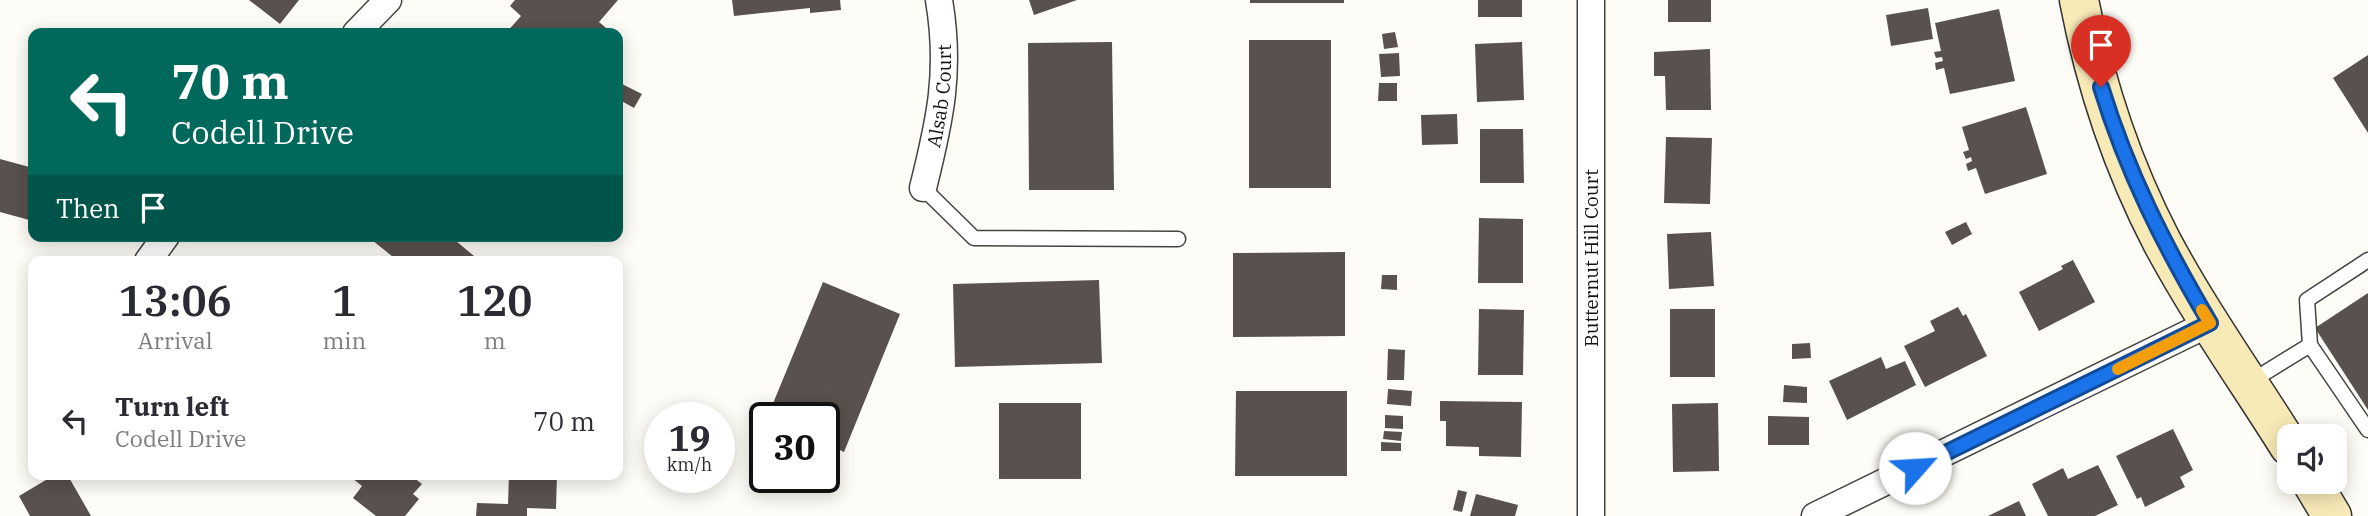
<!DOCTYPE html>
<style>
body{margin:0;font-family:"IBM Plex Serif",serif;background:#f7f7f7;color:#2b2b33;height:100vh;display:flex;flex-direction:column;font-size:26px;white-space:nowrap}
*{box-sizing:border-box;margin:0}
p{font-size:23px;color:#7c7c81}
.icon{flex:none;width:38px;height:38px;fill:none;stroke:currentColor;stroke-width:2;stroke-linecap:round;stroke-linejoin:round}
.map{position:relative;flex:1;overflow:hidden}
.details{position:absolute;left:28px;top:256px;width:595px;height:224px;display:flex;flex-direction:column;background:#fff;border-radius:14px;box-shadow:0 4px 18px #0003}
.details>*{flex:none}
.hud{position:absolute;left:28px;top:28px;width:595px;height:214px;border-radius:14px;box-shadow:0 4px 18px #0003;background:#00695c;color:#fff;overflow:hidden}
.controls{position:absolute;left:2277px;top:424px;display:grid;gap:14px}
.controls a{display:grid;place-items:center;width:70px;height:70px;border-radius:14px;background:#fff;box-shadow:0 4px 18px #0003;font-size:35px}
.speed{position:absolute;left:644px;top:402px;display:flex;gap:14px;font-size:35px;font-weight:700;text-align:center}
.speed>*{display:grid;place-content:center;width:91px;height:91px;border-radius:50%;background:#fff;box-shadow:0 4px 18px #0003;line-height:1}
.speed small{font-size:18px;font-weight:400}
.speed .limit{border:4px solid #111;border-radius:10px;background:#fff;color:#111}
.pin{position:absolute;display:grid;place-items:center;width:60px;height:60px;color:#fff;margin:-72px -30px;border-radius:50% 50% 50% 0;rotate:-45deg;box-shadow:0 0 7px #0007}
.pin .icon{rotate:45deg}
.me{position:absolute;width:77px;margin:-38px;rotate:64deg;stroke-linejoin:round;filter:drop-shadow(0 0 5px #0008)}
.turn{display:flex;align-items:center;gap:24px;height:147px;padding:0 28px;font-size:32px}
.turn .icon{width:91px;height:91px;stroke-width:2.5}
.turn b{display:block;font-size:49px;line-height:60px}
.then{display:flex;align-items:center;height:66px;padding:0 28px;background:#0003;gap:14px;font-size:26px}
.eta{display:flex;justify-content:space-evenly;align-items:center;height:119px;text-align:center}
.eta b{font-size:42px;font-weight:600;line-height:49px}
ul{padding:0;list-style:none}
li{display:flex;align-items:center;gap:21px;height:91px;padding:0 28px}
li div{flex:1}
li b{display:block;font-size:26px}
li em{font-style:normal}
.map>svg:first-child{display:block}
.building{fill:#59514e}
.lines{fill:none;stroke-linecap:round;stroke-linejoin:round}
.lane-casing{stroke:#444;stroke-width:17}
.street-casing{stroke:#444;stroke-width:29}
.secondary-casing{stroke:#333;stroke-width:41}
.lane{stroke:#fff;stroke-width:14}
.street{stroke:#fff;stroke-width:26}
.secondary{stroke:#f8eab7;stroke-width:38}
.route-casing{stroke:#114b97;stroke-width:18}
.route{stroke:#1a73e8;stroke-width:12}
.slow{stroke:#f59e0b;stroke-width:12}
.labels{text-anchor:middle;dominant-baseline:central;stroke-width:7;stroke-linejoin:round;paint-order:stroke}
.street-label{font-size:19px;fill:#111;stroke:#fff}
</style>
<div class="map">
<svg width="2368" height="516" viewBox="0 0 2368 516">
<rect width="100%" height="100%" fill="#fefcf6"/>
<path class="building" d="M249,0h50l-19,24z
M515,0h103l-19,22 13,11h-106l15,-17 -11,-10z
M732,0h108l1,10 -31,3v-5l-76,8z
M1029,0h48l-43,15z
M1250,0h94v3h-94z
M1478,0h44v17h-44z
M1668,0h43v22h-43z
M1928,8l5,31 -42,7 -5,-31z
M1999,9l16,72 -65,13 -6,-26 -8,2 -1,-7 8,-2 -1,-4 -6,1 -2,-6 7,-1 -6,-28z
M1395,32l3,15 -14,2 -2,-15z
M1249,40h82v148h-82z
M1112,42l2,148h-85l-1,-147z
M1522,42l2,58 -47,2 -2,-58z
M1710,49l1,61h-45l-1,-34h-11v-24z
M1399,53l1,23 -19,1 -2,-23z
M2368,55v78l-35,-55z
M1379,83h18v18h-19z
M622,84l20,10 -8,14 -16,-9z
M2026,107l21,67 -62,20 -9,-26 -8,3 -2,-7 6,-3 -1,-4 -5,2 -3,-7 6,-2 -7,-23z
M1457,114l1,30 -36,1 -1,-30z
M1480,129h43l1,54h-44z
M1666,137l46,1 -2,66 -46,-1z
M0,159l33,9v53l-33,-9z
M1479,218l44,1v64h-45z
M1966,222l6,12 -20,11 -7,-13z
M1711,232l3,54 -45,3 -2,-55z
M367,236h83l30,25h-82z
M1345,252v84l-112,1v-84z
M2073,260l22,42 -56,29 -20,-39 44,-23 -2,-3z
M1382,275h15v15l-16,-1z
M1099,280l3,83 -147,4 -2,-83z
M823,282l77,32 -56,138 -20,-9v-25h-57z
M2368,293v117l-53,-82z
M1958,307l5,9 3,-2 21,42 -62,31 -21,-41 31,-15 -5,-10z
M1479,309l45,1 -1,65h-45z
M1670,309h45v68h-45z
M1810,343l1,15 -19,1v-15z
M1388,349l17,1 -1,30h-17z
M1881,357l5,12 19,-8 11,24 -69,35 -18,-39z
M1784,385l23,2v16l-24,-1z
M1388,389l24,2 -1,15 -24,-2z
M1236,391h111v85h-112z
M1440,401l82,1 -1,55 -42,-1v-9l-33,-1v-25h-6z
M999,403h82v76h-82z
M1718,403l1,68 -46,1 -1,-68z
M1385,415l18,1v13l-18,-1z
M1768,416l41,1v28h-41z
M2173,429l20,41 -13,7 5,10 -40,20 -4,-10 -4,2 -21,-43z
M1384,431l18,1 -1,9 -18,-2z
M1381,442l20,1v8h-20z
M2098,465l20,40 -23,11h-47l-16,-32 31,-16 5,11z
M56,474h11l24,42h-61l-11,-20z
M347,474h62l13,10 -9,10 6,5 -14,17h-29l-23,-18 9,-12z
M509,474h48l-1,35 -29,-1v8h-51l1,-13 31,1z
M1458,490l9,2 -5,20 -9,-2z
M1476,494l42,11 -3,11h-45z
M2019,501l7,15h-38z"/>
<g class="lines">
<g class="lane-casing">
<path id="lane" d="M923,188l51,50 204,1
M2310,345l-3,-45 61,-40
M2250,382l60,-37 58,85"/>
</g>
<g class="street-casing">
<g id="street">
<path d="M1591,0v516"/>
<path d="M356,33l32,-33"/>
<path id="s1" d="M923,188c17,-68 28,-117 16,-188"/>
<path d="M148,261l18,-25"/>
<path d="M1815,516l395,-193"/>
</g>
</g>
<g class="secondary-casing">
<path id="secondary" d="M2079,0c16,83 44,167 83,242 38,71 85,137 127,204
M2311,481l21,35"/>
</g>
<use href="#lane" class="lane"/>
<use href="#street" class="street"/>
<use href="#secondary" class="secondary"/>
</g>
<g class="lines">
<g class="route-casing">
<path id="route" d="M1915,468l295,-145c-45,-76 -83,-151 -109,-236"/>
</g>
<use href="#route" class="route"/>
<path class="slow" d="M2118,369l92,-46 -8,-13"/>
</g>
<g class="labels">
<g class="street-label">
<text stroke="none"><textPath href="#s1" startOffset="94">Alsab Court</textPath></text>
<text transform="translate(1591 258) rotate(-90)">Butternut Hill Court</text>
</g>
</g>
</svg>
<div class="controls">
<a><svg class="icon" aria-label="sound" viewBox="0 0 24 24"><path d="M4 9h4l5-4v14l-5-4H4zM17 9q2 3 0 6"/></svg></a>
</div>
<div class="speed"><div>19<small>km/h</small></div><div class="limit">30</div></div>
<div class="pin" style="left:2101px;top:87px;background:#d93025"><svg class="icon" aria-label="arrive" viewBox="0 0 24 24"><path d="M6 21V4h12l-3 4 3 4H6"/></svg></div>
<svg class="me" style="left:1915px;top:468px" viewBox="-20 -20 40 40"><circle r="19" fill="#fff"/><path d="M0-13L10 11 0 6-10 11z" fill="#1a73e8"/></svg>
<div class="hud">
<div class="turn"><svg class="icon" aria-label="left" viewBox="0 0 24 24"><path d="M17 20v-9H6M10 6l-5 5 5 5"/></svg><div><b>70 m</b>Codell Drive</div></div>
<div class="then">Then<svg class="icon" aria-label="arrive" viewBox="0 0 24 24"><path d="M6 21V4h12l-3 4 3 4H6"/></svg></div>
</div>
<section class="details">
<div class="eta">
<div><b>13:06</b><p>Arrival</p></div>
<div><b>1</b><p>min</p></div>
<div><b>120</b><p>m</p></div>
</div>
<ul>
<li><svg class="icon" aria-label="left" viewBox="0 0 24 24"><path d="M17 20v-9H6M10 6l-5 5 5 5"/></svg><div><b>Turn left</b><p>Codell Drive</p></div><em>70 m</em></li>
</ul>
</section>
</div>
